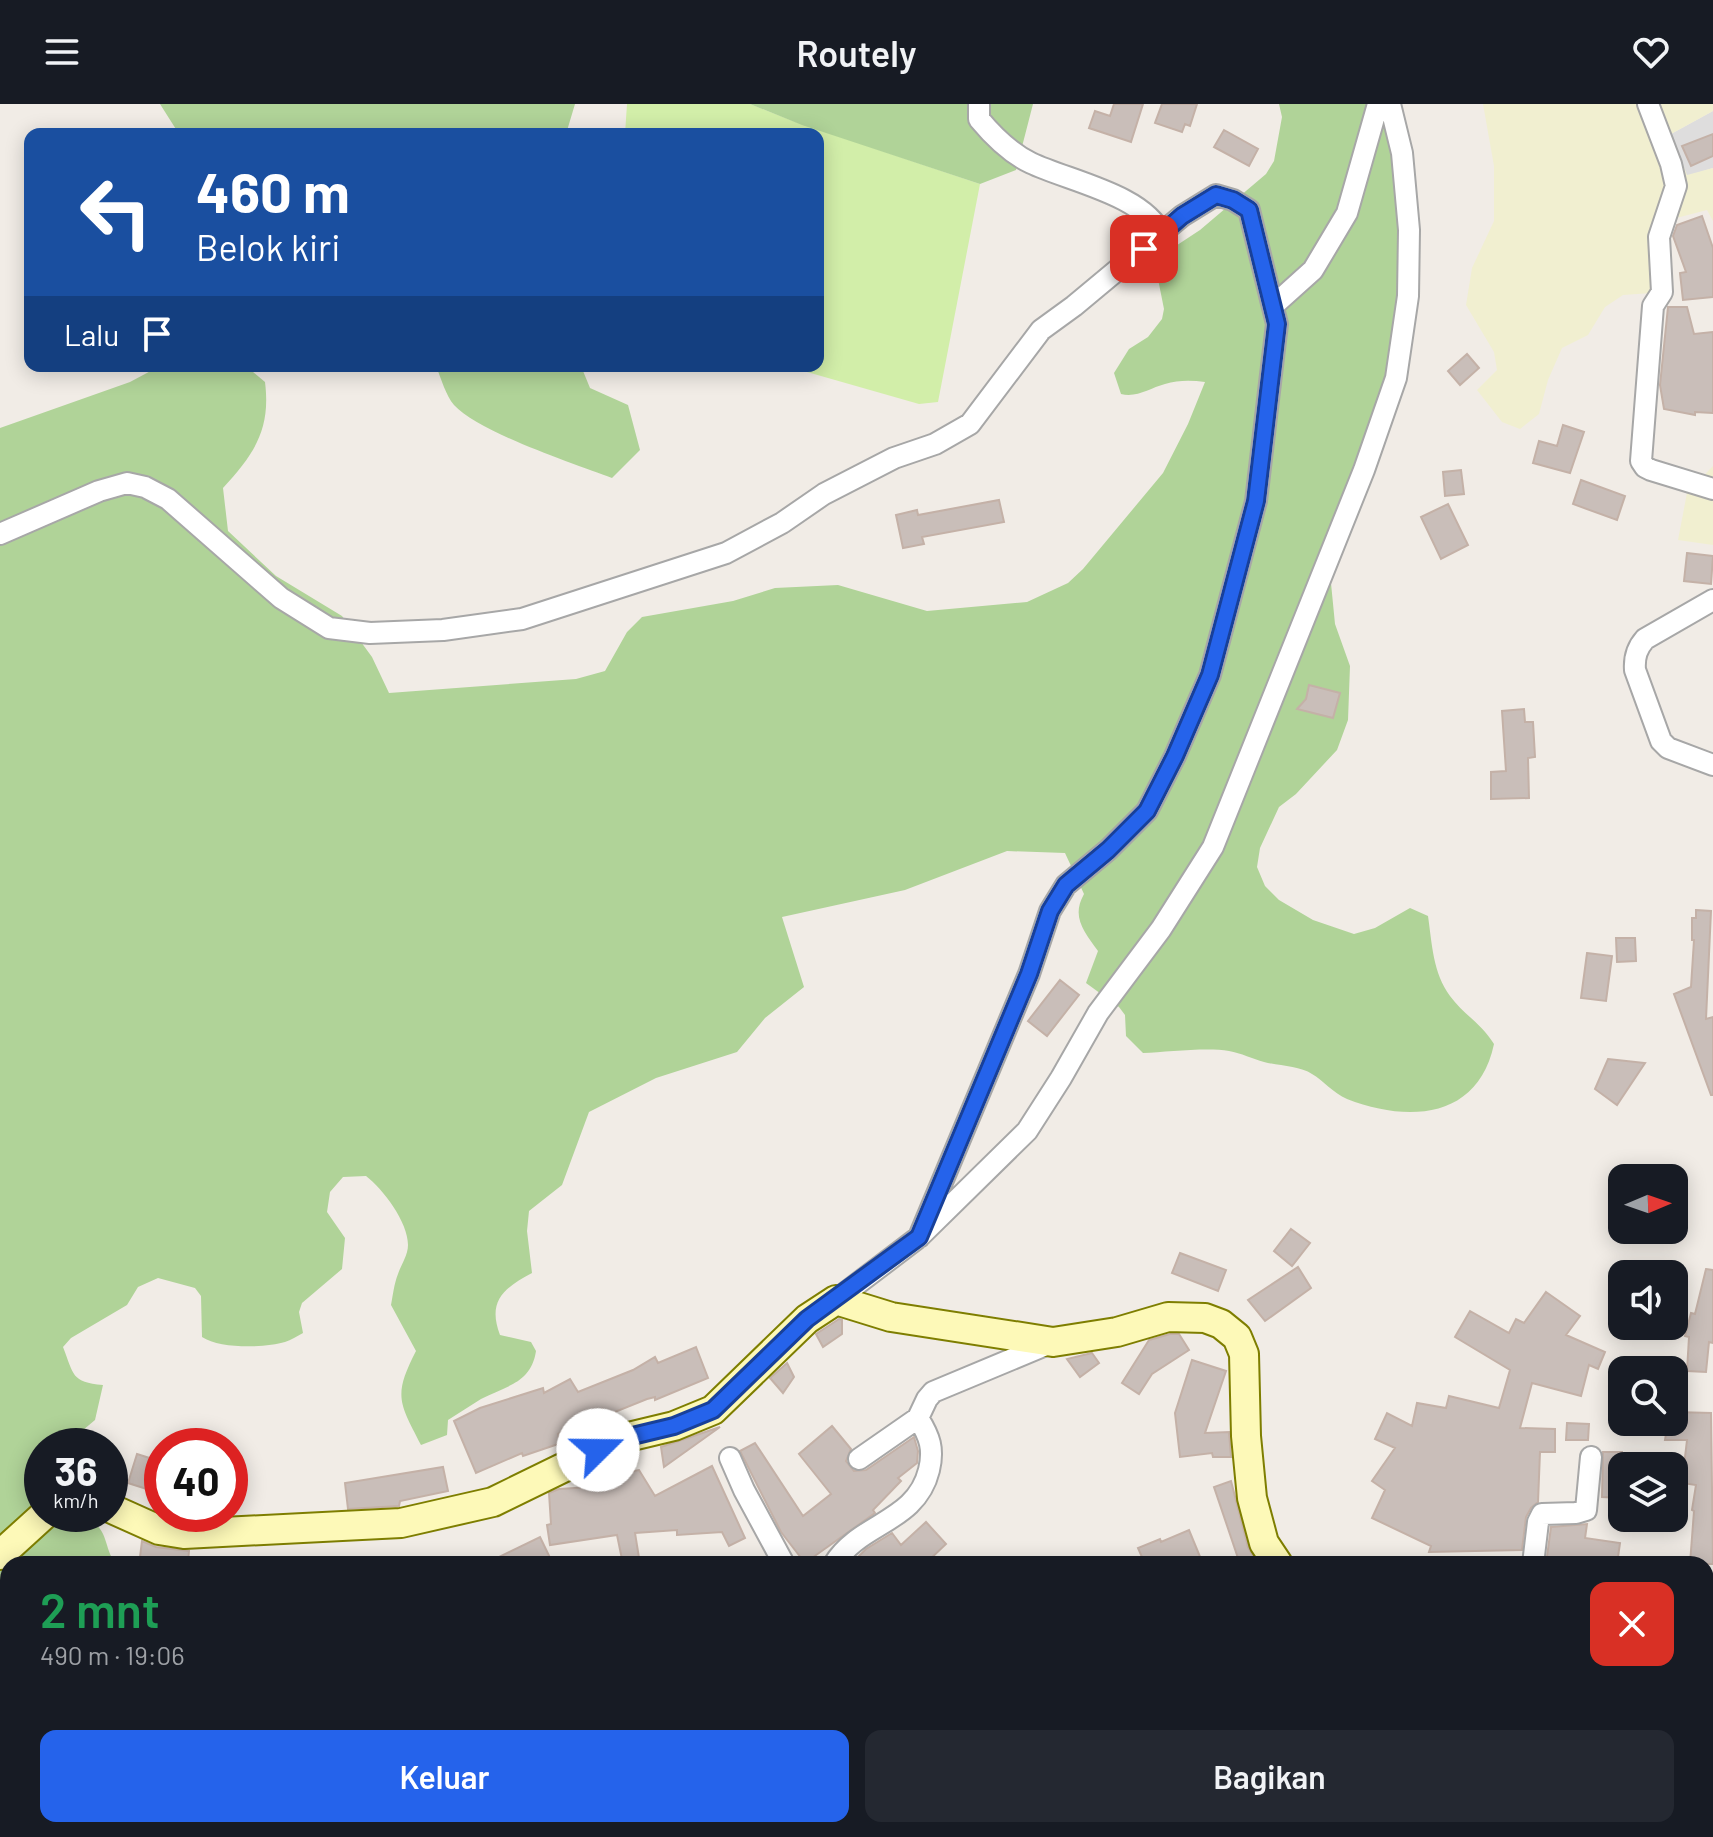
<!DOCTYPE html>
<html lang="id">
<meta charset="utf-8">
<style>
body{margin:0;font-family:Barlow,sans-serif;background:#242831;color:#f1f3f6;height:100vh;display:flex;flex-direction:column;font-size:30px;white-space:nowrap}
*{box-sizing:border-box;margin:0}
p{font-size:26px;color:#9ea1a6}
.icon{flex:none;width:44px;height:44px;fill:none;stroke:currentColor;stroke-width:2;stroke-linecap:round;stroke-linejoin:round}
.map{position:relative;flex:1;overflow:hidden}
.side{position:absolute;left:0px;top:1452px;width:1714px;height:282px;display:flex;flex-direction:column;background:#171b24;border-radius:24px 24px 0 0;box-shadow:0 4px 20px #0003}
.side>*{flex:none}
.hud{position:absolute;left:24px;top:24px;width:800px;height:244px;border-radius:16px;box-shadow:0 4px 20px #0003;background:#1a4fa0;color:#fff;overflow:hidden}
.needle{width:52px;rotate:88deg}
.tools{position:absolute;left:1608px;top:1060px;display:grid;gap:16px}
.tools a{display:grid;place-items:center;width:80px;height:80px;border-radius:16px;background:#171b24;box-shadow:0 4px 20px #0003;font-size:40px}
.speed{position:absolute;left:24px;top:1324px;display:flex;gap:16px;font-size:40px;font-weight:700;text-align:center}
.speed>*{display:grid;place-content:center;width:104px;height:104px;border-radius:50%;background:#171b24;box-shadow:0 4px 20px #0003;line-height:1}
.speed small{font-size:20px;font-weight:400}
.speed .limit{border:12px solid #d22;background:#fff;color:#111}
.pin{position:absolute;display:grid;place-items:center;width:68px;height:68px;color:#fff;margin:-34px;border-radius:16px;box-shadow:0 4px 12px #0006}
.me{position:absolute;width:88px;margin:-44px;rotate:68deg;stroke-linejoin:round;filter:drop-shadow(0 0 6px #0008)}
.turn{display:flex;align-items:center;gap:28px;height:168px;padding:0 40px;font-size:36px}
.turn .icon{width:104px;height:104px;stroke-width:2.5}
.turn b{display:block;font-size:56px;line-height:68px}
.then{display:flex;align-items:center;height:76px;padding:0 40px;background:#0003;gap:16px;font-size:30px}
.round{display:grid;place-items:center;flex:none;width:84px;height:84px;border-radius:16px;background:#242831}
.headline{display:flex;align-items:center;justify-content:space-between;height:136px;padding:0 40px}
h1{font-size:48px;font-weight:600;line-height:60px;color:#1e9e55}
.cta{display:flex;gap:16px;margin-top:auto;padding:16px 40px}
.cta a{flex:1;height:92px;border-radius:16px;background:#2563eb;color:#fff;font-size:32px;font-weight:600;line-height:92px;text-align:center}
.cta a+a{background:#242831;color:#f1f3f6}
header{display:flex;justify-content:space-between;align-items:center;height:104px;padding:0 40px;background:#171b24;font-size:36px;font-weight:600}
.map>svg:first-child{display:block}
.residential{fill:#dedddd}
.farmland{fill:#f1efd0}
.grass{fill:#d2eea9}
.forest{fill:#b0d398}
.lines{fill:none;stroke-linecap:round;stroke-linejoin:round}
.stream{stroke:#a4dae1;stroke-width:7}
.building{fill:#c9beb9;stroke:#c4b1a7;stroke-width:2}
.street-casing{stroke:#a7a7a7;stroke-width:24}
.secondary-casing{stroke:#7e7e00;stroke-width:32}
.street{stroke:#fff;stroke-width:20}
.secondary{stroke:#fdf9b8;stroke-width:28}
.route-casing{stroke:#184099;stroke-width:20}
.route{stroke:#2563eb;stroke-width:14}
</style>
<header><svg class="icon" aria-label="menu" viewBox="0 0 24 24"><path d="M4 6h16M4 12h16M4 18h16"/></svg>Routely<svg class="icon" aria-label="heart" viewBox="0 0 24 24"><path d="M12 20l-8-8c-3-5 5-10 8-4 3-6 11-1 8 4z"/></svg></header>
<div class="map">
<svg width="1713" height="1733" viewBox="0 0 1713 1733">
<rect width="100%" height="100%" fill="#f1ece6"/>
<path class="residential" d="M1713,7v57l-26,8 -16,-42z"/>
<path class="farmland" d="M1483,0h230v7l-42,23 16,41 26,-7v53l-6,-11 -46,12 -9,71 -29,2 -18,12 -17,28 -26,13 -14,32 -9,34 -19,15 -18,-7 -25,-32 20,-20 -3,-18 -28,-47 6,-37 22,-47v-55z
M1713,362v79l-35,-5 9,-47z"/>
<path class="grass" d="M627,0h123l43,17 187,63 -42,218 -19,2 -133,-38h32v-232h-193z"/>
<path class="forest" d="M160,0h415l-9,30h-387z
M750,0h283l-17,66 -36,14 -178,-59z
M1279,0h116l20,205 -85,264 5,51 15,42 -2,54 -11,30 -41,44 -17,13 -19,41 -3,19 8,19 14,14 34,20 41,14 21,-6 35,-20 18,8c4,28 5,57 22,80 13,18 31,27 44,48 -16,75 -85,79 -147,55 -14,-6 -23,-18 -35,-25 -12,-8 -33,-8 -48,-12 -11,-3 -23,-9 -35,-11 -22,-4 -62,1 -86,2l-17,-17 -1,-21 -6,-8 -33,-24 12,-32c-14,-20 -27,-34 -14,-57l-19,-41 -58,-2 -102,39 -123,27 22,70 -39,31 -28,34 -81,26 -67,34 -27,73 -33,26 -2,20 5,42c-28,15 -45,28 -32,62l31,7 5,9c-5,33 -31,35 -55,48 -11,7 -22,14 -33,21l-1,15 -26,10c-22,-43 -28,-49 -5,-94l-25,-46c2,-10 3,-21 7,-31 3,-9 10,-19 10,-29 0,-23 -25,-56 -42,-69l-23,1 -13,15 -3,20 18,26 -3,31 -40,34 -3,9 4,21c-6,3 -12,7 -18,9 -20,6 -65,7 -83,-5l-1,-41 -6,-8 -37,-10 -20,9 -11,18 -56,33 -8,9c11,28 8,35 40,38l-8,35 -31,26h-22v68c27,0 55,-4 64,28 3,9 4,16 12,22h-110v266h29l2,7h-39v-1409l130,-46 30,-16h86l19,16c6,48 -11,72 -42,106l5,43 48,45 66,40 30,41 17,36 187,-14 29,-8 22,-39 15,-15 91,-16 42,-13 63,-3 89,26 100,-9 41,-19 15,-14 80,-96 25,-49 17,-42c-14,-2 -27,-2 -40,2 -15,4 -28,14 -44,10l-7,-21 15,-24 19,-12 14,-18 2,-10 -8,-40 3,-12 41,-27 66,-56 8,-13 8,-44z
M436,262h145l9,22 38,17 12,45 -28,28c-37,-14 -134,-46 -158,-73 -8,-9 -13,-27 -18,-39z"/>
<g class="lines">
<path class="stream" d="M836,1726l13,7
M359,1733l7,-7"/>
</g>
<path class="building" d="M1114,0h29l-12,38 -42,-14 6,-17 15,5z
M1162,0h35l-7,22 -5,-2 -3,8 -27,-9z
M1224,26l34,19 -9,17 -35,-19z
M1713,30v22l-22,10 -9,-20z
M1702,112l11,32v49l-30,3 -3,-27 6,-1 -13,-36 4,-11z
M1668,203h19l7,27 19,-2v81l-18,-1v3l-31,-6 -4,-24z
M1467,250l12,14 -19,17 -12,-14z
M1563,321l21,7 -14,41 -37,-10 6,-22 18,5z
M1461,366l3,24 -19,2 -2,-24z
M1581,376l44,16 -8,24 -44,-16z
M999,396l5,22 -82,15 2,7 -21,4 -7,-33 21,-5 1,5z
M1448,400l20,41 -27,14 -20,-42z
M1687,449l26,3 -2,28 -27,-3z
M1309,581l31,8 -7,25 -36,-9 9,-10z
M1524,605l1,13h8l2,35 -7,1 1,40 -38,1v-27l15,-1 -4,-60z
M1696,806l15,1 -5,108 7,-2v78h-2l-37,-101 17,-7 3,-47h-2v-22h4z
M1616,834h19l1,23 -19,1z
M1587,849l25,3 -6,45 -25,-3z
M1060,876l19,15 -32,41 -19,-15z
M1608,955l37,4 -28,42 -22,-16z
M1291,1125l19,14 -18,23 -18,-15z
M1180,1149l46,17 -8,21 -46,-18z
M1298,1163l13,21 -46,33 -17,-21z
M1706,1165l7,1v73l-4,-1 -3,30 -19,-1 2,-34 -4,-1 6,-23 4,1z
M1546,1188l34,24 -14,19 39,17 -7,17 -9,-4 -8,31 -49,-13 -12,45 35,1v23h-15l-2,50 -7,6 -5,9 -4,33 -93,2 2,-6 -59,-28 13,-28 -13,-9 23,-33 -20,-9 12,-26 25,13 5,-23 29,5 3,-12 50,12 11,-38 -55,-33 15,-26 39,22 7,-14 8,4z
M839,1215l3,1v14l-19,13 -7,-13z
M1170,1230h9l10,16 -37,24 -13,20 -17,-11 27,-43z
M696,1243l12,31 -53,22v-3l-8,2 -42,17 -3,-7 -44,25 3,9 -38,13 -1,-3 -46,20 -22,-52 26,-13 63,-20 1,5 26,-14 8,13 55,-22 22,-13 3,6z
M1092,1249l7,10 -19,14 -13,-18z
M1192,1256l34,11 -21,62 24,-1 2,25h-18l-1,-4 -32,4 -5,-44z
M787,1259l7,14 -11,16 -13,-15z
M1674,1308l37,1 2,151h-23l4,-53 -2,-1 4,-25 -14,-2 5,-43h-22l3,-18h6z
M1567,1319l22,1 -1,16h-22z
M832,1322l19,23 -5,12 8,10 12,-1 48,-33 4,14 -1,12 -19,15 3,3 -28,29 2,3 -70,50 -24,-31 -41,-81 15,-8 48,73 28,-22 -32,-40z
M720,1323l-56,40 -3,-20z
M1603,1348h19v46l-20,-1z
M137,1350l25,8v32l-34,-11z
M712,1362l33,72 -16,8 -7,-14 -45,3v-5l-42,3 5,31h-17l-6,-29 -67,10 -3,-20 4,-1 -2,-31 10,-4 32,-2 -1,-7 34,-3 -1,-4 16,-3 16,26z
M443,1363l5,24 -48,10 -1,5 -51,3 -3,-26z
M1231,1377l17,66 10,17h-18l-26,-77z
M926,1418l20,22 -21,20h-74l15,-15 26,-16 9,12z
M1587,1420l-2,14 35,5 -3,21h-71l5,-37z
M1189,1426l14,34h-58l-7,-16 22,-9 1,3z
M540,1433l13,27h-68z
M142,1437l14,6 33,4 -1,11 -48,-5z"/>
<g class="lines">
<g class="street-casing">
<path id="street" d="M979,0v15c15,18 31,34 52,44 38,18 113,32 130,71
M1648,0l23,60 5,22 -17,51 3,55 -9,14 -12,155 4,6 6,3 62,19
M1274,201l39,-35 34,-57 31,-109
M0,430l99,-43 28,-8 18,4 23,12 113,99 48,30 41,5 73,-3 79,-11 204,-66 56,-30 42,-29 70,-36 41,-14 35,-20 71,-94 33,-24 108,-90 34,-21 17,5 16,10 28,114 -21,177 -46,174 -35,81 -28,55 -39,39 -42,35 -16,26 -21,63 -110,263
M1713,496l-68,39c-8,9 -11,18 -10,31l26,71 7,7 45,17
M836,1196l83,-63 108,-106 34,-53 37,-65 63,-84 52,-82 151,-377 32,-92 12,-82 1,-66 -7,-77 -12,-49
M730,1354l14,32 40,74
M859,1355l59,-41 9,-19 6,-7 120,-50
M834,1460c26,-42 82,-41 95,-94 5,-21 1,-33 -11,-52
M1533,1460l5,-42 4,-8 34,-1 10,-3 5,-53
M786,1726l15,7
M1350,1726l9,5
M382,1733l7,-7"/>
</g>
<g class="secondary-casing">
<path id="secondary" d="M110,1404l49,22 25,4 217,-11 92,-21 131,-64 50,-12 39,-16 94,-91 29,-19 55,17 162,25 64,-10 51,-15 37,1 16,6 16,13 7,17 2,82 6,62 12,45 14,21
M0,1451l45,-41
M1706,1634l7,4"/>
</g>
<use href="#street" class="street"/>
<use href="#secondary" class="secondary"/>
</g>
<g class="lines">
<g class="route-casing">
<path id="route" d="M598,1346l26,-12 50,-12 39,-16 94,-91 112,-82 110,-263 21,-63 16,-26 42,-35 39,-39 28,-55 35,-81 46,-174 21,-177 -28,-114 -16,-10 -17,-5 -34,21 -38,33"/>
</g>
<use href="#route" class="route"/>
</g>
</svg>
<div class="tools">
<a><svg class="needle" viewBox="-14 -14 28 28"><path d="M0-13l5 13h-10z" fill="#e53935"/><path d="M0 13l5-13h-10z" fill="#9ea1a6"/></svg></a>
<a><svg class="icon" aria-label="sound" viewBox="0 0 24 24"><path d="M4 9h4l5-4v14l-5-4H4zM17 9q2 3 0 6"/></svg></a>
<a><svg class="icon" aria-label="search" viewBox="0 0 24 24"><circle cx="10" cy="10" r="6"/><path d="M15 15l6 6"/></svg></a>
<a><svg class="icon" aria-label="layers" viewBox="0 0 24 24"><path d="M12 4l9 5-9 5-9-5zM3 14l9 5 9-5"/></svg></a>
</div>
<div class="speed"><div>36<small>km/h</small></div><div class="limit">40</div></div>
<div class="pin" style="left:1144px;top:145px;background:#d93025"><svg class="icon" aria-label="arrive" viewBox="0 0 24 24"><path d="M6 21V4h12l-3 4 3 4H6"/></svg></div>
<svg class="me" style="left:598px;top:1346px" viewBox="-20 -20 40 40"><circle r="19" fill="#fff"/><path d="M0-13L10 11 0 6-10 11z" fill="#2563eb"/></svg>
<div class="hud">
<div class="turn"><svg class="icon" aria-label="left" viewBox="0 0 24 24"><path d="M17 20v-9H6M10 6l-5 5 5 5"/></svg><div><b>460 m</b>Belok kiri</div></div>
<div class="then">Lalu<svg class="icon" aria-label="arrive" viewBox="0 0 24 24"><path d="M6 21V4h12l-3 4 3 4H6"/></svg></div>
</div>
<section class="side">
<div class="headline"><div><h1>2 mnt</h1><p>490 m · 19:06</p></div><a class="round" style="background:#d93025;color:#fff"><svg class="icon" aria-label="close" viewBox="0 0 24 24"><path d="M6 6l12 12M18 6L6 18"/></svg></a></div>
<div class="cta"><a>Keluar</a><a>Bagikan</a></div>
</section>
</div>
